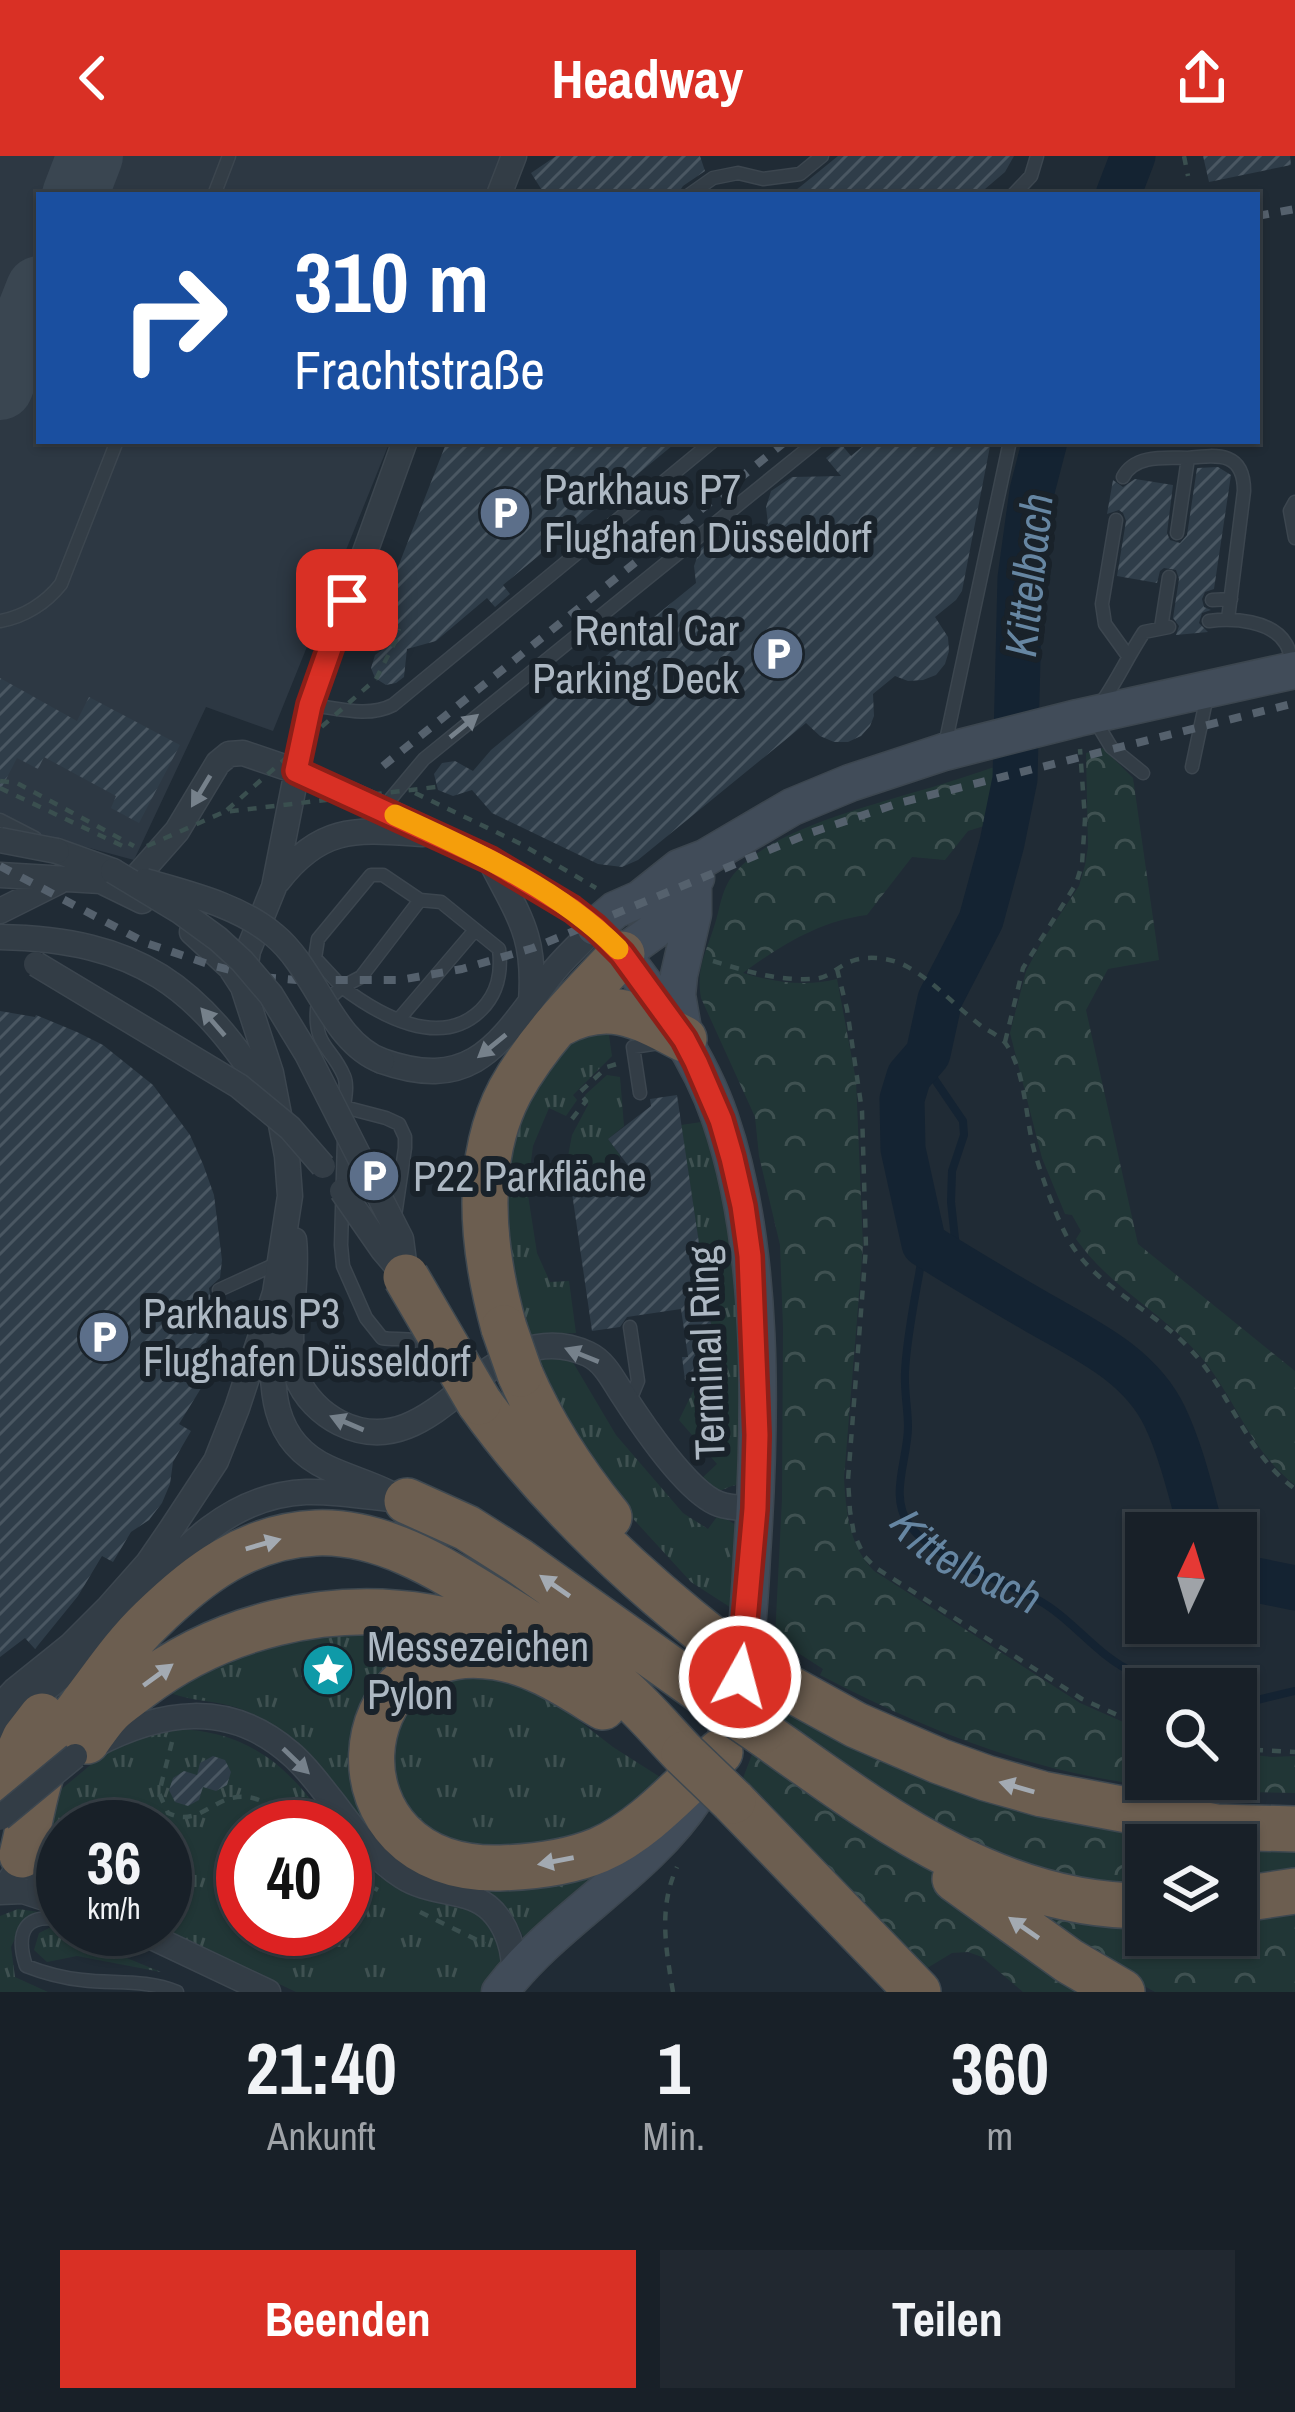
<!DOCTYPE html>
<html lang="de">
<meta charset="utf-8">
<style>
body{margin:0;font-family:"Archivo Narrow",sans-serif;background:#212830;color:#f1f3f6;height:100vh;display:flex;flex-direction:column;font-size:45px;white-space:nowrap}
*{box-sizing:border-box;margin:0}
p{font-size:39px;color:#9fa3a8}
.icon{flex:none;width:66px;height:66px;fill:none;stroke:currentColor;stroke-width:2;stroke-linecap:round;stroke-linejoin:round}
.map{position:relative;height:1836px;overflow:hidden}
.panel{display:flex;flex-direction:column;background:#182028;flex:1}
.panel>*{flex:none}
.top-card{position:absolute;left:36px;top:36px;width:1224px;height:252px;border-radius:0px;box-shadow:0 3px 9px #0004,0 0 0 3px #363e45;background:#1a4fa0;color:#fff;overflow:hidden}
.needle{width:78px;rotate:4deg}
.controls{position:absolute;left:1125px;top:1356px;display:grid;gap:24px}
.controls a{display:grid;place-items:center;width:132px;height:132px;border-radius:0px;background:#182028;box-shadow:0 3px 9px #0004,0 0 0 3px #363e45;font-size:60px}
.speed{position:absolute;left:36px;top:1644px;display:flex;gap:24px;font-size:60px;font-weight:700;text-align:center}
.speed>*{display:grid;place-content:center;width:156px;height:156px;border-radius:50%;background:#182028;box-shadow:0 3px 9px #0004,0 0 0 3px #363e45;line-height:1}
.speed small{font-size:30px;font-weight:400}
.speed .limit{border:18px solid #d22;background:#fff;color:#111}
.pin{position:absolute;display:grid;place-items:center;width:102px;height:102px;color:#fff;margin:-51px;border-radius:24px;box-shadow:0 6px 18px #0006}
.me{position:absolute;width:132px;margin:-66px;rotate:7deg;stroke-linejoin:round;filter:drop-shadow(0 0 9px #0008)}
.turn{display:flex;align-items:center;gap:42px;height:252px;padding:0 60px;font-size:54px}
.turn .icon{width:156px;height:156px;stroke-width:2.5}
.turn b{display:block;font-size:84px;line-height:102px}
.eta{display:flex;justify-content:space-evenly;align-items:center;height:204px;text-align:center}
.eta b{font-size:72px;font-weight:700;line-height:84px}
.primary-button{display:flex;gap:24px;margin-top:auto;padding:24px 60px}
.primary-button a{flex:1;height:138px;border-radius:0px;background:#d93025;color:#fff;font-size:48px;font-weight:700;line-height:138px;text-align:center}
.primary-button a+a{background:#212830;color:#f1f3f6}
header{display:flex;justify-content:space-between;align-items:center;height:156px;padding:0 60px;background:#d93025;color:#fff;font-size:54px;font-weight:700}
.map>svg:first-child{display:block}
.airport{fill:#2d3843}
.grass{fill:url(#grass-tufts)}
.forest{fill:url(#forest-crowns)}
.lines{fill:none;stroke-linecap:round;stroke-linejoin:round}
.stream{stroke:#142332;stroke-width:8}
.river{stroke:#142332;stroke-width:45}
.taxiway{stroke:#3a4651;stroke-width:66}
.building{fill:url(#building-hatch)}
.lane-casing{stroke:#3c464f;stroke-width:15}
.street-casing{stroke:#3c464f;stroke-width:27}
.secondary-casing{stroke:#3c464f;stroke-width:39}
.highway-casing{stroke:#3e4850;stroke-width:48}
.path{stroke:#3a4f4f;stroke-width:4.5;stroke-dasharray:9 9;stroke-linecap:butt}
.lane{stroke:#333d46;stroke-width:12}
.street{stroke:#333d46;stroke-width:24}
.secondary{stroke:#414c59;stroke-width:36}
.highway{stroke:#6c5e50;stroke-width:45}
.rail{stroke:#55616d;stroke-width:8;stroke-dasharray:12 12;stroke-linecap:butt}
.street-bridge-casing{stroke:#3c464f;stroke-width:27;stroke-linecap:butt}
.highway-bridge-casing{stroke:#3e4850;stroke-width:48;stroke-linecap:butt}
.path-bridge{stroke:#3a4f4f;stroke-width:4.5;stroke-dasharray:9 9;stroke-linecap:butt}
.street-bridge{stroke:#333d46;stroke-width:24}
.highway-bridge{stroke:#6c5e50;stroke-width:45}
.oneway{fill:#76818b}
.oneway2{fill:#a3aab2}
.route-casing{stroke:#8d1f18;stroke-width:30}
.route{stroke:#d93025;stroke-width:21}
.slow{stroke:#f59e0b;stroke-width:21}
.labels{text-anchor:middle;dominant-baseline:central;stroke-width:12;stroke-linejoin:round;paint-order:stroke}
.poi-label{font-size:42px;fill:#adb8c3;stroke:#19222a;text-anchor:start}
.street-label{font-size:42px;fill:#adb8c3;stroke:#19222a}
.water-label{font-size:45px;font-style:italic;fill:#6686a2;stroke:#19222a}
</style>
<header><svg class="icon" aria-label="back" viewBox="0 0 24 24"><path d="M15 5l-7 7 7 7"/></svg>Headway<svg class="icon" aria-label="share" viewBox="0 0 24 24"><path d="M12 15V3M7 8l5-5 5 5M5 13v7h14v-7"/></svg></header>
<div class="map">
<svg width="1295" height="1836" viewBox="0 0 1295 1836">
<defs>
<pattern id="grass-tufts" width="24" height="20" patternUnits="userSpaceOnUse" patternTransform="scale(3)"><rect width="24" height="20" fill="#213636"/><path d="M3 7l-1-3M5 7V3M7 7l1-3M15 17l-1-3M17 17v-4M19 17l1-3" fill="none" stroke="#3f5151"/></pattern>
<pattern id="forest-crowns" width="20" height="18" patternUnits="userSpaceOnUse" patternTransform="scale(3)"><rect width="20" height="18" fill="#213636"/><path d="M2 6a3 3 0 1 1 6 0M12 15a3 3 0 1 1 6 0" fill="none" stroke="#3f5151"/></pattern>
<pattern id="building-hatch" width="6" height="6" patternUnits="userSpaceOnUse" patternTransform="scale(3)"><rect width="6" height="6" fill="#2f3d49"/><path d="M-1 1l2-2M0 6l6-6M5 7l2-2" fill="none" stroke="#4a5762"/></pattern>
</defs>
<rect width="100%" height="100%" fill="#202b35"/>
<path class="airport" d="M0,0h504l-15,39h-450v246h351l-117,290 -67,-24 -72,153 -134,-36z"/>
<path class="grass" d="M607,866l5,34 -39,39 4,5 -11,16 -17,-8 -16,38 -5,38h21l1,8 -22,3 9,58 13,29 19,-1 7,52 -43,2 -13,-3 -21,-103 15,-107 47,-79z
M607,919l13,2 4,49 -16,13 12,16 -4,9 -50,3 6,-32 16,-30 -3,-10z
M708,965l32,133 1,230c-23,3 -15,15 -40,-5l16,-15 -38,-44 19,-39 21,-4 -38,-252z
M549,1202l22,1 45,76 67,78 25,16 11,-15 20,13 -3,84 -45,-29 -98,-107 -61,-116z
M344,1474l115,13 -60,28 -25,157 -3,2c-44,-44 -70,-100 -133,-122 -21,-7 -45,-7 -65,-14v-5l63,-35z
M467,1513l75,23 71,55 47,30 4,15 -34,27 -123,40 -104,-34 -22,-80 20,-48z
M174,1573c74,1 117,38 156,98h-87v102h102v-82c18,18 38,35 62,45 33,14 86,11 92,55 4,22 1,26 -9,45h-194l-132,-63 1,-102h-102v48c-24,-24 -22,-37 -22,-69l64,-53 27,-13z
M609,1707l-82,83c-11,-29 -24,-45 -51,-59z
M18,1753l28,4 -22,7 -13,27 4,30 33,15h-48v-76z
M51,1771l110,45 -84,-16 -30,6 -13,-12 5,-17z"/>
<path class="forest" d="M1103,592l30,30 26,182 -51,9 -22,41 52,234 157,127v114c-42,-32 -58,-81 -89,-122 -37,-47 -95,-74 -130,-124l5,-8 -9,-16 -7,-1 -23,-56 -32,-125 16,-62 15,-28 38,-57 6,-21 3,-18 -2,-94z
M1006,607l-9,59 -29,9 -23,29 -33,-3 -45,58c-47,6 -86,30 -124,58 30,9 63,14 94,6l19,101 7,166 -19,232c2,34 5,68 30,93l206,132 66,29v47h90v-26l36,4 23,-1v37c-67,-1 -135,-3 -201,-16 -96,-18 -188,-57 -274,-102l3,-6 -48,-31 7,-139 1,-171 -3,-83 -21,-89 -4,-39 -54,-119c-5,-30 4,-43 13,-71 6,-18 7,-37 19,-52 33,-42 125,-66 175,-81 33,-9 66,-20 98,-31z
M765,1544l101,53 429,91v30l-59,11v-40h-90v44l-77,-9 -138,-54 -167,-116z
M756,1588l282,204 69,44h-84l-41,-35 -14,-5 -16,1 -28,17 -157,-163 -24,-29z
M990,1728l156,29v22h90v-26l59,-10v93h-140l-27,-15z"/>
<g class="lines">
<g class="stream">
<path d="M928,898l5,23 30,44 1,14 -12,36 -1,31 7,64"/>
<path id="s1" d="M924,1088c-6,42 -17,86 -19,128 -1,19 3,37 3,55 0,32 -20,70 2,99 27,35 90,53 128,74 35,19 59,56 95,72 26,12 55,5 81,17"/>
<path d="M1236,1541l17,4 42,-10"/>
</g>
<path class="river" d="M1118,39l15,-39
M1045,285l-13,50 -12,87 -5,201 -13,64 -21,77 -41,79 -12,55 -19,22 -7,23 1,50 21,95c37,24 75,46 113,68 47,27 103,52 128,105 17,36 26,77 37,116
M1236,1414l15,9 44,9"/>
<path class="taxiway" d="M75,39l15,-39
M0,231l39,-98"/>
</g>
<path class="building" d="M556,0h144l5,15 -22,15 -6,9h-132l-14,-22z
M838,0h176l-9,16 -27,23h-188z
M1203,0h87l1,9 -82,17z
M447,285h231l-175,144 7,9 -15,13 -8,-9 -51,43 -29,8 -3,28 -8,6 -10,2 -11,-7 -4,-10 4,-13 17,-12 -9,-21 -1,-14z
M869,285h122l-29,150 -6,9 -21,17 13,20 1,14 -4,13 -9,11 -13,5 -15,1 -13,-5 -22,18 1,22 -4,10 -9,10 -13,6h-14l-14,-6 -14,-13 -168,137 -16,7 -24,-3 -106,-51 -20,-23 -19,6 -15,-6 -4,-16 8,-11 13,-2 18,10 18,-21 74,-61 -9,-10 16,-13 8,11 116,-94 -2,-17 6,-17 14,-11 8,-3 26,5 20,-16 -2,-17 5,-16 21,-14 49,-1 -15,-18 16,-13 9,11z
M1218,311l13,8 -17,114 -9,3 -3,7 2,8 7,3 -9,3 -3,10 9,9 -32,3 3,-9 -6,-8 6,-39 -3,-9 -12,-2 -4,3 -3,12 -40,-7 9,-55 -3,-8 -4,-3 -12,4 6,-34 10,7 12,-8 38,6 -6,48 3,7 10,3 7,-8 10,-67z
M0,522l77,43 12,-24 91,48 -41,78 -28,-15 5,-12 -72,-39 -6,12 -21,-11 -17,33z
M0,855l35,6 1,-2 41,17 26,13 50,40 37,50 13,29 11,31 8,65 -2,18 -11,10 1,7 8,5 -4,23 -23,54 12,8 -24,39 12,7 -18,31 -3,22 -8,19 -13,17 -18,12 -18,30 -11,-6 -24,40 -43,53 -10,-11 -25,19z
M677,939l42,283 -28,3 -6,-1 -3,-23h6l-7,-48 -54,8 -7,10 -28,4 -21,-145 66,-9 -29,-38 43,-33 -1,-7z
M213,1600l12,4 6,12 -4,13 -11,6 -13,-4 -4,13 -11,6 -13,-4 -6,-12 4,-12 11,-7 13,4 3,-12z"/>
<g class="lines">
<g class="lane-casing">
<path id="lane" d="M214,39l15,-39
M689,39l24,-17 25,-5 25,6 37,-5 22,-18
M1013,39l18,-19 6,-20
M1123,321c12,-23 43,-19 65,-19
M1295,346l-5,9 5,27
M1116,364l-14,84 3,20 23,32
M1177,377l11,-75c32,-4 56,-5 56,33l-16,128
M1212,444l19,-1
M0,465c24,-4 46,-18 61,-37l56,-143
M1209,465c24,-3 63,-1 77,23 4,6 4,13 6,20
M1161,472l8,-51
M311,549c26,3 57,13 82,0l320,-264
M1100,549c17,-24 28,-49 44,-73l25,-5
M1096,566l15,25 32,26
M945,589l65,-304
M1192,611l15,-71
M383,652l41,-49 393,-318
M0,664l35,18
M399,863l76,-89
M640,937l-7,-46 26,-4
M344,983l-3,106 2,21 23,52 16,20c17,3 35,-3 47,12
M395,1060l10,-68v-11l-6,-13 -13,-6 -42,-11c1,-9 4,-22 0,-31 -12,-29 -30,-29 -27,-67l25,-22c37,28 98,63 139,23 17,-17 21,-37 18,-61l-58,-47 -21,-2 -37,-25h-12l-53,64 -3,19 27,29 19,-10 59,-77
M219,1134l59,-27
M629,1247l9,-22 -8,-54
M63,1764c-38,-8 -48,12 -37,46 18,7 36,12 56,14 32,4 64,-1 95,12"/>
</g>
<g class="street-casing">
<path id="street" d="M499,39l15,-39
M57,695l56,20
M490,704c29,57 46,75 41,142
M0,719l101,6 41,20
M278,725c44,-57 80,-51 145,-47
M124,735l53,-60 41,-68 11,-9 14,-1 53,18 78,34 116,55 82,49 31,26
M0,755l58,-29
M0,781c139,3 198,48 270,162
M243,827l5,-32 26,-64 36,-182 95,-264
M382,905c93,33 119,-21 168,-85 13,-18 31,-32 45,-49
M294,1084c5,41 -11,101 3,137 7,20 25,37 43,46 99,49 146,-115 248,-69 17,8 25,26 35,41 18,28 65,98 96,109 11,4 25,4 36,5
M274,1165c-2,58 -9,118 54,147 19,9 41,15 61,25
M0,1550l15,-16 56,-45 38,-38 39,-44 24,-35 44,-67 21,-53 38,-115 15,-97 -3,-40 -16,-83 -28,-86 -13,-20 -38,-35
M0,1575c31,-34 71,-59 103,-92 59,-62 109,-143 203,-147 34,-1 68,6 101,9
M93,1590c67,-35 135,-47 197,7 17,14 29,32 43,49 20,26 40,56 69,74 21,14 47,14 70,22 30,11 43,46 42,76
M20,1706l43,22
M0,1736c12,-13 21,-26 22,-45
M0,1736l23,-1 40,13
M135,1773l133,63"/>
</g>
<g class="secondary-casing">
<path id="secondary" d="M595,771l20,-17 25,-11 39,-31 26,-10 87,-51 58,-24 94,-31 134,-34 217,-48
M622,798c39,51 77,102 98,164 45,130 41,300 32,437 -3,60 -7,123 -26,181
M622,798l32,-23 42,-53
M684,879l-7,-40 2,-20 14,-61v-29
M500,1836c56,-74 145,-118 196,-196"/>
</g>
<g class="highway-casing">
<path id="highway" d="M559,868c49,-26 79,-9 125,15
M504,1172c-21,-76 -32,-165 6,-237 28,-51 72,-95 112,-137
M520,1218c22,51 54,100 89,143
M479,1246c67,94 151,173 242,244
M407,1345l60,27 52,33 191,136
M774,1524l82,45 83,36 47,17 56,16 175,33 78,2
M603,1551c-33,-20 -67,-44 -107,-50 -156,-25 -177,215 4,211 33,-1 68,-5 99,-18 46,-20 84,-65 121,-98
M761,1576c116,82 235,175 385,174
M87,1585c7,-10 14,-21 23,-30 8,-8 19,-15 29,-23 81,-62 188,-88 289,-71 31,5 61,16 89,26
M3,1631l22,-49 17,-22
M733,1645l185,191
M22,1699c9,-35 13,-73 29,-105 8,-16 21,-31 31,-45 23,-30 42,-59 69,-85 47,-46 97,-84 165,-87 71,-3 135,42 192,77 38,24 79,48 112,78 23,20 43,44 64,66
M955,1723l114,82 53,31
M1236,1744l59,-9"/>
</g>
<path class="path" d="M1184,0l4,20
M376,523l20,-39 3,-11
M0,625l17,2 117,63
M0,632l129,61
M415,637l106,51 75,44
M713,805c32,10 65,20 99,18 17,0 25,-13 40,-18 16,-6 39,-3 54,5 28,15 52,43 78,62 7,4 17,9 22,16 20,29 19,72 28,106 8,27 19,59 32,85 25,50 82,71 120,110 44,43 58,107 109,144
M837,813l10,40 15,102 4,136 -18,233 2,31 4,23 10,22 12,12 206,131 64,29
M1005,886l18,-74 53,-84 6,-20 3,-45 -5,-70
M572,963l14,-18 -7,-8 28,-26 13,-4
M172,1586l-13,51 9,20c45,22 54,-57 131,14
M1236,1593l59,3
M345,1712l17,14 16,8
M420,1756l65,32
M673,1836c-7,-43 -15,-84 4,-125"/>
<use href="#lane" class="lane"/>
<use href="#street" class="street"/>
<use href="#secondary" class="secondary"/>
<use href="#highway" class="highway"/>
<path class="rail" d="M1257,60l38,-7
M383,610l403,-325
M0,710l146,77 68,23 46,11 37,3h103l62,-11 71,-21 277,-115 89,-30 396,-100"/>
<g class="street-bridge-casing">
<path id="street-bridge" d="M0,684l57,11
M113,715l68,41 37,27 24,22 29,34 36,59 94,185 5,38
M145,725c44,13 93,24 129,54 42,34 57,107 108,126
M36,808l203,122 51,42 33,38
M342,1035l41,59 23,27
M0,1662l75,-62"/>
</g>
<g class="highway-bridge-casing">
<path id="highway-bridge" d="M406,1121l73,125
M504,1172l16,46
M721,1490l53,34
M710,1541l51,35
M684,1598l49,47"/>
</g>
<path class="path-bridge" d="M227,654l149,-131
M147,690l77,-34 212,-25"/>
<use href="#street-bridge" class="street-bridge"/>
<use href="#highway-bridge" class="highway-bridge"/>
</g>
<defs><path id="oneway-solid" d="M-6-.8H1V-3.2L6.5 0L1 3.2V.8H-6Z" transform="scale(3)"/></defs>
<g class="oneway">
<use href="#oneway-solid" transform="translate(464 570) rotate(-39)"/>
<use href="#oneway-solid" transform="translate(201 635) rotate(121)"/>
<use href="#oneway-solid" transform="translate(213 866) rotate(-131)"/>
<use href="#oneway-solid" transform="translate(492 890) rotate(141)"/>
<use href="#oneway-solid" transform="translate(582 1199) rotate(-158)"/>
<use href="#oneway-solid" transform="translate(347 1267) rotate(-157)"/>
<use href="#oneway-solid" transform="translate(296 1605) rotate(44)"/>
</g>
<g class="oneway2">
<use href="#oneway-solid" transform="translate(263 1388) rotate(-16)"/>
<use href="#oneway-solid" transform="translate(555 1430) rotate(-145)"/>
<use href="#oneway-solid" transform="translate(158 1519) rotate(-36)"/>
<use href="#oneway-solid" transform="translate(1017 1631) rotate(-164)"/>
<use href="#oneway-solid" transform="translate(556 1705) rotate(169)"/>
<use href="#oneway-solid" transform="translate(1024 1772) rotate(-145)"/>
</g>
<g class="lines">
<g class="route-casing">
<path id="route" d="M347,444l-37,105 -14,66 194,89 82,49 23,18 27,27 62,85 12,23 25,58 11,38 11,48 7,50 7,179 -2,74 -15,168"/>
</g>
<use href="#route" class="route"/>
<path class="slow" d="M395,659c78,36 161,72 223,134"/>
</g>
<defs>
<g id="parking-disc" transform="scale(2.7)"><circle r="9.5" fill="#5c6f8a" stroke="#19222a"/><path d="M-3.5-5.5H1a3.5 3.5 0 0 1 0 7H-1V5.5H-3.5ZM-1-3.4V-.6H.8a1.4 1.4 0 0 0 0-2.8Z" fill="#fff"/></g>
<g id="sight-disc" transform="scale(2.7)"><circle r="9.5" fill="#0f9aa8" stroke="#19222a"/><path d="M0-6L1.8-2.2L6-1.7L2.9 1.2L3.7 5.4L0 3.3L-3.7 5.4L-2.9 1.2L-6-1.7L-1.8-2.2Z" fill="#fff"/></g>
</defs>
<g fill-rule="evenodd">
<use href="#parking-disc" x="505" y="357"/>
<use href="#parking-disc" x="778" y="498"/>
<use href="#parking-disc" x="374" y="1020"/>
<use href="#parking-disc" x="104" y="1181"/>
<use href="#sight-disc" x="328" y="1514"/>
</g>
<g class="labels">
<g class="poi-label">
<text x="544" y="333">Parkhaus P7<tspan x="544" dy="48">Flughafen Düsseldorf</tspan></text>
<text x="739" y="474" text-anchor="end">Rental Car<tspan x="739" dy="48">Parking Deck</tspan></text>
<text x="413" y="1020">P22 Parkfläche</text>
<text x="143" y="1157">Parkhaus P3<tspan x="143" dy="48">Flughafen Düsseldorf</tspan></text>
<text x="367" y="1490">Messezeichen<tspan x="367" dy="48">Pylon</tspan></text>
</g>
<g class="street-label">
<text transform="translate(706 1197) rotate(-92)">Terminal Ring</text>
</g>
<g class="water-label">
<text transform="translate(1028 419) rotate(-84)">Kittelbach</text>
<text stroke="none"><textPath href="#s1" startOffset="354">Kittelbach</textPath></text>
</g>
</g>
</svg>
<div class="controls">
<a><svg class="needle" viewBox="-14 -14 28 28"><path d="M0-13l5 13h-10z" fill="#e53935"/><path d="M0 13l5-13h-10z" fill="#9fa3a8"/></svg></a>
<a><svg class="icon" aria-label="search" viewBox="0 0 24 24"><circle cx="10" cy="10" r="6"/><path d="M15 15l6 6"/></svg></a>
<a><svg class="icon" aria-label="layers" viewBox="0 0 24 24"><path d="M12 4l9 5-9 5-9-5zM3 14l9 5 9-5"/></svg></a>
</div>
<div class="speed"><div>36<small>km/h</small></div><div class="limit">40</div></div>
<div class="pin" style="left:347px;top:444px;background:#d93025"><svg class="icon" aria-label="arrive" viewBox="0 0 24 24"><path d="M6 21V4h12l-3 4 3 4H6"/></svg></div>
<svg class="me" style="left:740px;top:1521px" viewBox="-20 -20 40 40"><circle r="17" fill="#d93025" stroke="#fff" stroke-width="3"/><path d="M0-11L8 9 0 5-8 9z" fill="#fff"/></svg>
<div class="top-card">
<div class="turn"><svg class="icon" aria-label="right" viewBox="0 0 24 24"><path d="M7 20v-9h11M14 6l5 5-5 5"/></svg><div><b>310 m</b>Frachtstraße</div></div>
</div>
</div>
<section class="panel">
<div class="eta">
<div><b>21:40</b><p>Ankunft</p></div>
<div><b>1</b><p>Min.</p></div>
<div><b>360</b><p>m</p></div>
</div>
<div class="primary-button"><a>Beenden</a><a>Teilen</a></div>
</section>
